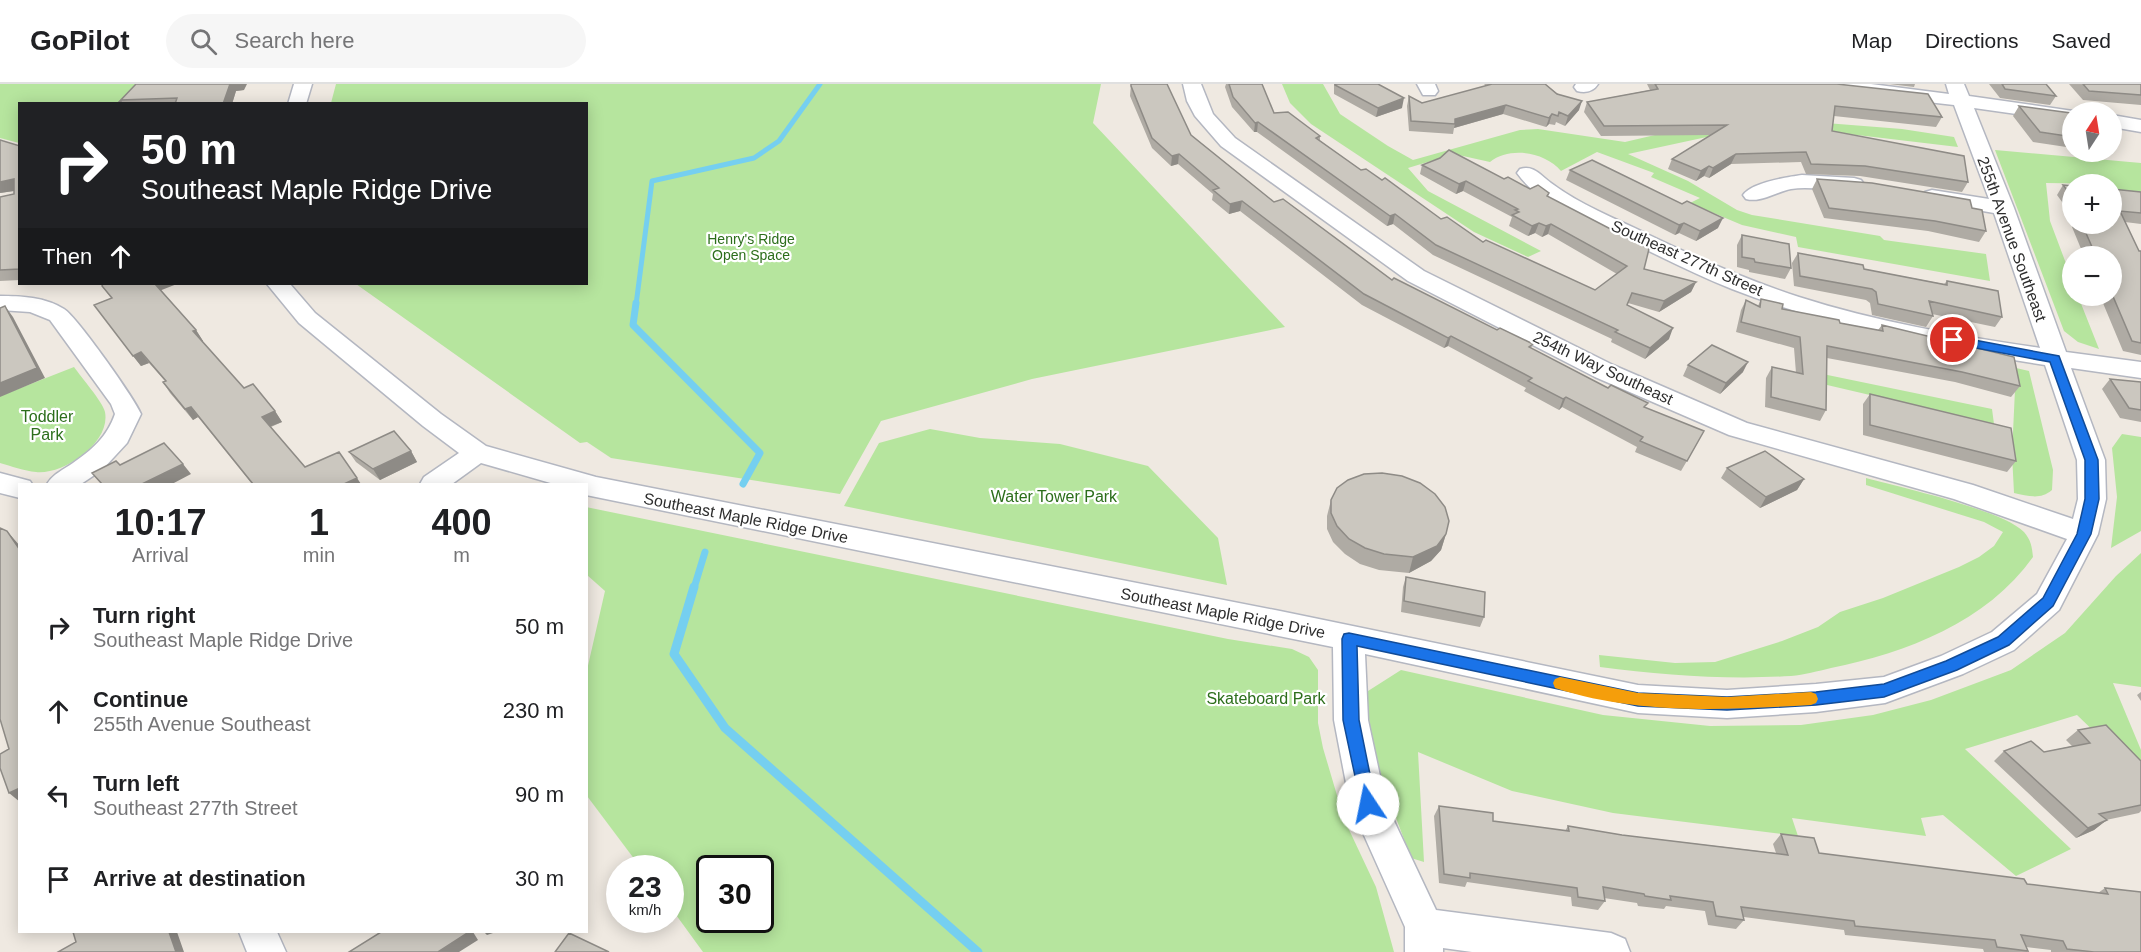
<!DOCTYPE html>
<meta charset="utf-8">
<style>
body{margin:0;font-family:Helvetica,sans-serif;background:#f6f6f6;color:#202124;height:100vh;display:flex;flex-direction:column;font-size:22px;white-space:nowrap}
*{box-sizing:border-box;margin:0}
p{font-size:20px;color:#757577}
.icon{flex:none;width:33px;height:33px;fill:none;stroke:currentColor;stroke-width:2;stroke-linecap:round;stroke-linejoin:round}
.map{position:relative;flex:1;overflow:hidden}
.drawer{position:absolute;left:18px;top:399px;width:570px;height:450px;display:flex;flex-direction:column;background:#fff;border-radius:0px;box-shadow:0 3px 15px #0003}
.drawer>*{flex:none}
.banner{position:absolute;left:18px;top:18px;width:570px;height:183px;border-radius:0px;box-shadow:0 3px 15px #0003;background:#202124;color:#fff;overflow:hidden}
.needle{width:39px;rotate:12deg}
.tools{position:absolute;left:2062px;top:18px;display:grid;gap:12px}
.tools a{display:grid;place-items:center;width:60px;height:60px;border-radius:50%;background:#fff;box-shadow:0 3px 15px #0003;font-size:30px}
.speed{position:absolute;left:606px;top:771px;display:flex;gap:12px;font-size:30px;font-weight:700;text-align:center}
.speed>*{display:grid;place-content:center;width:78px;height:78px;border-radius:50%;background:#fff;box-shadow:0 3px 15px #0003;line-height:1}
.speed small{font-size:15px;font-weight:400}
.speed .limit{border:3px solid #111;border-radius:9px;background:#fff;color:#111}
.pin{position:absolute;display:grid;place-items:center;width:51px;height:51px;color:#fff;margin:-26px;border:3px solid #fff;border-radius:50%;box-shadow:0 2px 6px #0007}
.me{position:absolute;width:66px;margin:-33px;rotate:349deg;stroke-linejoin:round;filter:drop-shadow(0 0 4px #0008)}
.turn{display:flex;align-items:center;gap:21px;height:126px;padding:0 24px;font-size:27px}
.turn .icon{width:78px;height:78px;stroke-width:2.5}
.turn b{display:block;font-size:42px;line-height:51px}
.then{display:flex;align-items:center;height:57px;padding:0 24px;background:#0003;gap:12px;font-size:22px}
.eta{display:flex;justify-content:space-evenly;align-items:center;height:102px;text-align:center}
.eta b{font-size:36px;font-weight:700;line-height:42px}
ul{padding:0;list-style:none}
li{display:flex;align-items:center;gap:18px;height:84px;padding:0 24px}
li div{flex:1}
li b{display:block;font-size:22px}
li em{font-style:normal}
header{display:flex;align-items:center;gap:36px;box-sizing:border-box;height:84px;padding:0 30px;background:#fff;border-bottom:2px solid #e0e0e0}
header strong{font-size:28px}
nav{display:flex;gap:33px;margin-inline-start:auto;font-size:21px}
.search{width:420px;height:54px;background:#f6f6f6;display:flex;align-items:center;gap:15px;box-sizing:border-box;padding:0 21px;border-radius:33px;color:#757577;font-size:22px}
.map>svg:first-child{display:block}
.green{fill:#b6e59e;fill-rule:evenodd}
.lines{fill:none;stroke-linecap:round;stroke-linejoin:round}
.stream-far2{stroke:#75cff0;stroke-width:5}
.stream-far1{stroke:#75cff0;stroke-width:7}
.stream{stroke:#75cff0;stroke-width:9}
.minor-casing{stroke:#b4b7c1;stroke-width:3}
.minor{fill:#fff;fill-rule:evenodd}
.wall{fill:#afaba4}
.shaded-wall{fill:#8e8b86}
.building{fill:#cbc7bf;stroke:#8e8b86;stroke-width:1.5}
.route{fill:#1a73e8;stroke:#114b97;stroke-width:1.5}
.slow{fill:#f59e0b}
.labels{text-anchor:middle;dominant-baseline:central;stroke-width:4.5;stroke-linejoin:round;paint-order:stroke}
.far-park-label{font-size:14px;fill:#2c6e1b;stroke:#fff}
.street-label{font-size:16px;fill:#2e2e2e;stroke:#fff}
.park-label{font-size:16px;fill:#2c6e1b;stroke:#fff}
</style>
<header>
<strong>GoPilot</strong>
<div class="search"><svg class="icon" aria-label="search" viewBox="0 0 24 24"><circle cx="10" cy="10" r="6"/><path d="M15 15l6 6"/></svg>Search here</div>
<nav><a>Map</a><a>Directions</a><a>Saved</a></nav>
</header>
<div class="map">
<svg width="2141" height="868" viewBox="0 0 2141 868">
<rect width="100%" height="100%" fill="#efe9e1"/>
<path class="green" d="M0,0h146l-22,19 -104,1 -1,39 -19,-5z
M336,0h765l-8,39 192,204 -253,52 -151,42 -41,73 -229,-36 -24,-16 -7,1 -224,-159h230v-180l-255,-1z
M1282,0h41l17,30 48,32 25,14 107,-30 18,-1 87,13 111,-26 166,13 52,8 4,10 -101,-12 -104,-8 -125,27 60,27 49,29 15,5 128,21 4,4 102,14 4,27 -192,-34 -2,-10 -54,-12 -52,-22 10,-5 -49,-21 3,-4 -57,-21 -36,19c-16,-19 -51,-25 -71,-9l-36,-8 -46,14 20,23 113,60 -13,6 -54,-25 -163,-108 -21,-21z
M1995,66l146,13v29l-29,-3v-5l-66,-1 4,38 23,61v14h5l21,53 -21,-7 -14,-11z
M74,283c7,10 28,34 31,45 6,31 -42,63 -69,60 -12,-1 -25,-6 -36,-9v-67z
M2016,284l13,3 24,99 -1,20c-12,10 -23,6 -38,3l-2,-39z
M1813,288l179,37 2,15 -184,-43z
M930,345l50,9 80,6 88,22 70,72 9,47 -383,-79 35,-63z
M2122,350l19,3v94l-30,17 6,-51 -5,-49z
M1866,394c33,9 137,32 158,54 7,8 8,15 9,25 -46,65 -127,96 -202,111 -13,3 -27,7 -40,8 -65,4 -128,-1 -191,-9l-1,-12 76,8 40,-1 67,-21 36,-14 22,-15 43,-14 76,-31 20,-10 15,-11 9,-14 -19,-10 -118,-37z
M586,423l642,132 64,10 17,8 9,13v53l5,25 21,71 32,68 18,65h-691l-32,-44 -1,-40h-29l-54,-72v-126l18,-79 -18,-16zM710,784h50v52h-50z
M2141,469v134l-28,-4 28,67v21l-7,-1 -57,-55 -112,34 106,100 -55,27 -73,-61 -22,3 5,18 -134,-18 6,18 -185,-23 -101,-22 -94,-39 6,110 -13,-4c-19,-53 -45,-109 -43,-167l33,-21 202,45 107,11 91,-1 72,-10 58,-15 80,-30 54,-37 51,-57z"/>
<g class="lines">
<path class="stream-far2" d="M636,221l16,-124 102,-23 25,-17 41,-57"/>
<path class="stream-far1" d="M636,219l-3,22 127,128 -17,31
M694,504l11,-36"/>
<path class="stream" d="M694,503l-20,67 51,74 253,224"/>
<g class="minor-casing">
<path id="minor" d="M294,0h18l-6,20h-18z
M1183,0h18l12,30 22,24 189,133 189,94 134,58 226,62 100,34 5,-20 -1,-39 -32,-95c-106,-16 -213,-37 -313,-76 -41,-16 -80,-37 -120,-56 -32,-15 -74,-30 -95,-60l3,-4c14,-4 20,6 31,14 29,22 64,35 96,51 50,24 100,46 152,63 78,25 160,39 241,51l-46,-135 -62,-11 -7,-2 -3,-4 3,-4 7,-2 57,9 -35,-94 -141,-16 -6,-1 -3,-4h67l78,10 -3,-10h18l5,12 111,16h-7v10l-99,-14 40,100 52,144 75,10v16l-70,-10 34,92 1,39 -8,35 -39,76 -45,40 -51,24 -78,29 -69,9 -89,6 -89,-5 -273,-59 3,66 18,84 50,106 175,23 14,6 5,13h-158l-29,-4v4h-38v-25l-55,-123 -16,-84 -1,-73 -747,-152v-11h-32l-73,-21 -29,21h-32l4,-7 35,-24 -36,-27 -124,-103 -32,-39h23l25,29 126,101 45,32 110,31 684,134 358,74 89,5 89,-6 68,-7 57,-21 51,-24 45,-38 30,-55 -113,-40 -225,-64 -134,-58 -187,-96 -187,-135 -26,-30 -8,-15z
M1417,0h18l3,7 -3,4h-12z
M1576,0h22c-5,8 -13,9 -21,7l-3,-4z
M2112,31l29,5v12l-29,-5z
M1802,91l52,3 7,2 3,4 -3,4c-21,6 -47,-3 -70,1 -15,3 -30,14 -45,10l-3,-4c8,-12 44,-18 59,-20z
M0,212c21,0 45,1 64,13 13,8 70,89 77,105l-14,29 -25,27 -21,14h-34c6,-10 16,-14 26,-21 19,-13 34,-26 42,-49l-4,-10 -61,-84 -20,-8 -30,-2z
M0,389l30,8 2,3h-12v14l-20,-5z
M239,848h38l9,20h-39z"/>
</g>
<use href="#minor" class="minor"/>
</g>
<path class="wall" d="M136,0l108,6 -8,1 -4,13h-115z
M1131,0l60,51 83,67 118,78 105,50 36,14 -2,4 115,60 52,34 -17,29 -46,-19 2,-5 -75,-40 -3,3 -35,-19 2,-3 -78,-42 -4,2 -82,-43 -122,-94 -11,3 -17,-14 1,-6 -35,-30 -7,2 -19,-18 -22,-52z
M1226,0h36l12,29 46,23v5l41,29 21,10 59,39 42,23 112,48 22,-16 -69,-40 -6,3 -7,-4 -7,3 -19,-10 3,-9 -49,-26 -7,3 -36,-20 2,-9 82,14 26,10 19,4 -1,4 96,72 52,13 -5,10 -32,20 -31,-9 -1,2 42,34 -24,20 -34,-17 1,-3 -179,-84 -40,-31 -6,2 -130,-94h-3l-22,-25 -7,-20z
M1334,0h44l24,24 -26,9 -42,-23z
M1484,0h61l34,26 -14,16 -9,-4 -1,3 -6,-1 -3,3 -43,-13 -49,14 -1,6 -44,-3 -2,-25 2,-10 13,7 64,-17z
M1647,0h190l105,33 -6,10 -102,-11 -2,15 136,51 -6,10 -102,-16 -54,-2 -5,-12 -70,2 -22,14 -5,-2 -8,5 -28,-12 4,-10 39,-24 -110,1 -17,-24 3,-10 63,-12z
M1889,0h26l-1,3z
M1989,0h57l10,12 -6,9 -50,-7z
M2069,0h72v21l-58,-5z
M2019,22l54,10v32l-40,-6 -20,-26z
M20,62v134l-20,1v-84l14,-3v-3l-14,2z
M1570,86l148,58 -22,13 -17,-8 -4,2 -109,-55z
M1817,95l155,29 14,23 -7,11 -51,-11 -104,-13 -12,-29z
M2063,101l10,1v31l-16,-22z
M2112,105l29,3v32l-16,-2 14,29h2v104l-18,-4 -23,-55h12v-40h-28l-12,-29 3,-3h37z
M1742,151l49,33 -6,11 -36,-7v-2l-12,-3v-22z
M1798,169l66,16 80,15 3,-3 55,36 -7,10 -63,-13 1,2 -7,11 -54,-12 -2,-12 -4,-3 -72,-14 -2,-23z
M102,202l59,4 35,40 7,11h-2l43,47 31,23 7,11 -11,5 34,40 56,17h-109l-54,-67 -5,3 -23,-27 -7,-11 2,-1 -16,-18 -8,3 -47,-61 17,-7z
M1761,215l21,10 58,14 38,7 4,-5 138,61 -9,11 -56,-15 -128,-24 -1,52 -6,11 -55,-14 1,-29 6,-11 24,6 -2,-25 -58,-16 5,-22 5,-10 12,6z
M1688,281l55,7 -23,22 -37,-18z
M2110,295l31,3v40l-21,-4 -18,-29z
M1870,310l146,67 -9,11 -144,-37v-31z
M411,367l6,11 -37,18 -24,-18 -7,-10z
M1727,384l77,11 -7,11 -37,18 -39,-30z
M1331,416l115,34 -5,16 -10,11 -22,12 -30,-3 -19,-6 -15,-10 -12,-12 -6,-13v-13z
M1406,493l78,40 -4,10 -79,-15 2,-25z
M2141,608v9l-4,-6z
M2078,646l63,31v50l-2,2 -33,7 -12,10 -18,8 -82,-77 10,-10 40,1 28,-6 -6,-6z
M1439,722l54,15 72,10 3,-5 54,9 154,18 -3,-9 8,-10 38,19 208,31 71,9 7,-5 36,64h-90v-2l-25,-3 2,4 -1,1h-43l-1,-3 -138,-14 -1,-5 -100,-13v3l-8,9 -28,-4 -3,-14 -39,-5 -2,3 -26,-3 -1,-3 -33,-5 1,3 -7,9 -26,-4 -1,-9 -104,-15 -2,5 -26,-4 -5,-67z"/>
<path class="shaded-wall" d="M230,0h17l-3,6 -8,1 -4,13h-9z
M1404,14l-2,10 -26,9 2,-9z
M1582,17l-3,9 -14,16 3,-10z
M1506,21l-3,9 -49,14 1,-4v-5z
M1552,30l-3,10 -3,3 3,-9z
M1258,38l-1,10h-3l1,-9z
M1179,70l-1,10 -7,2 1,-10z
M1736,70l-5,10 -22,14 4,-10z
M1709,82l-5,10 -8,5 5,-10z
M14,95l6,11 -20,3v-11z
M1466,97l-3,10 -7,3 3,-10z
M1242,117l-2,10 -11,3 1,-10z
M1395,130l-2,10 -6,2 3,-10z
M1723,134l-5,10 -22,13 4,-10z
M1539,139l-4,10 -7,3 4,-10z
M1684,139l-5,10 -4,2 4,-10z
M1551,140l-3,10 -6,3 4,-11z
M1696,198l-5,10 -32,20 5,-11z
M154,200h23l-18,7z
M5,222l8,11 32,61 -45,19v-14z
M1673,244l-4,11 -24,20 5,-11z
M196,246l7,11 -3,1 -7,-11z
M1451,252l-3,10 -4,2 4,-10z
M141,268l8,11 -8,3 -8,-10z
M1748,278l-5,10 -23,22 6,-11z
M1566,313l-4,10 -3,3 4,-11z
M191,323l7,10 -5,3 -8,-11z
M275,327l7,11 -13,5 -7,-10z
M411,367l6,11 -37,18 -7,-11z
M183,380l8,10 -19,10h-30z
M357,394l4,6h-17z
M1804,395l-7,11 -37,18 6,-11z
M7,447l13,15v4z
M1446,450l-5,16 -10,11 -22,12 4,-16z
M20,704v14l-11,-9z
M2107,736l-13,10 -18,8 12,-10z
M169,848h8l7,20h-8z
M469,848h4l5,8 -19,12h-21z
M484,848h12l-9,3z"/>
<path class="building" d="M136,0h94l-7,20h-48l2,-6 -56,2v4h-4z
M1131,0h36l24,51 83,67 9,-3 109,81 2,-2 103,52 3,-2 33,16 -4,3 79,41 3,-3 37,18 -4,4 60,24 -17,30 -47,-20 3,-4 -77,-40 -3,2 -35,-18 4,-3 -81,-42 -3,2 -84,-44 -122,-93 -12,3 -17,-14 6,-2 -40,-34 -7,2 -20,-18 -21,-52z
M1229,0h33l12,29 14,-1 32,24 -4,2 45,32 5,-1 16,11 3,-2 56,41 6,-2 36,25 3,-2 109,50 32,-24 -76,-42 -5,2 -7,-3 -7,3 -20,-11 7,-3 -4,-2 3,-1 -52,-28 -7,3 -37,-19 18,-7 9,-8 55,29 4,-2 22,12 8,-4 11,8 -2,3 102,53 -5,20 52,13 -32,19 -32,-8 -5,12 46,23 -23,20 -35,-16 3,-2 -182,-85 -41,-31 -5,2 -132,-94 -3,1 -22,-26z
M1335,0h43l26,14 -26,10 -43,-23z
M1492,0h53l12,10 25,7 -14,15 -9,-4 -1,4 -6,-2 -3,4 -43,-13 -51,14v5l-44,-3 -2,-25 13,7z
M1655,0h182l91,10 14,23 -107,-11 -3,25 132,25 4,26 -103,-16 -54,-2 -5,-12 -70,2 -23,14 -4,-2 -8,5 -29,-12 55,-34 -123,1 -17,-24 71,-13z
M2002,0h44l10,12 -51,-7z
M2083,0h58v11l-52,-4z
M2019,22l52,7 2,3v21l-33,-5z
M0,56l20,6v123l-20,1v-73l14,-3v-15l-14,3z
M1592,76l90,44 5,-3 36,17 -23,13 -16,-8 -5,2 -109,-55z
M1817,95l55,4 98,17 2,8 10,2 4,21 -51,-10 -106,-13z
M2063,101l10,1v12z
M2112,105l29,3v21l-21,-2 19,40h2v92l-9,-2 -20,-47v-38h-16l-14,-32h30z
M1742,151l47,9 2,24 -36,-6 -1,-3 -12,-2z
M1798,169l65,12 1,4 83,16v-4l51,10 4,26 -73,-16 4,15 -55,-12 -2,-12 -4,-3 -72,-13z
M103,200h52l41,46 -3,1 51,57 9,-4 22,27 -13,6 43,50 34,-15 18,26 -13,6h-91l-62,-77 -6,2 -22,-27 3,-1 -25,-29 -8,4 -39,-51 18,-7 -10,-12z
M1761,215l22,5 -1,5 57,11 1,3 43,8 -1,-6 132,32 6,29 -58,-14 -135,-26 -1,64 -55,-13 1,-30 31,7 -3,-37 -59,-15 5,-22 14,7z
M5,222l32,62 -37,15v-75z
M1712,261l36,17 -22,21 -38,-18z
M2110,295l31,3v28l-12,-2z
M1870,310l141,34 5,33 -146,-36z
M394,347l17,20 -38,18 -24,-17z
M164,359l19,21 -41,20h-40l-10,-11 24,-12 4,4z
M1765,367l39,28 -38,18 -39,-29z
M1382,389l20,3 18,7 15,11 10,13 4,14 -3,13 -9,12 -24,11 -29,-3 -19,-6 -16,-9 -12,-13 -6,-13v-13l6,-12 11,-8 16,-6z
M0,444l7,3 13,19v238l-11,5 -9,-25v-14l9,-5 -9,-30z
M1406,493l79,15 -1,25 -80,-16z
M2106,641l35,36v44l-42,9 8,6 -19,8 -84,-77 27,-10 13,11 46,-9 -12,-13z
M1439,722l54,7v8l76,10 -1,-5 54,9 166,20 -7,-21 33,4 5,15 205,26 3,5 81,10 -3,-6 36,4v60h-47l-27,-3 -4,-8 -42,-6 7,16 -31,-4 -2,-7 -140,-14 -1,-5 -113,-14 3,13 -28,-4 -3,-14 -43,-6 1,4 -26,-4 -1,-2 -41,-7 2,14 -27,-4 -1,-9 -107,-15v5l-26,-4z
M73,848h96l7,20h-118l18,-10z
M381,848h88l-31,20h-89z
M569,849l40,19h-54z"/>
<path class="route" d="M1953,252l106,20 39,104 1,39 -8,35 -38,72 -44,39 -52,25 -73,27 -68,8 -89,5 -89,-4 -281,-60 2,74 17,84 -2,5 -6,2 -6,-2 -19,-89 -1,-81 2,-5 5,-1 289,60 89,4 89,-5 68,-8 62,-23 52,-24 45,-39 34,-64 8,-35v-39l-35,-98 -101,-19v-5z"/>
<path class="slow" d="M1560,593l78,16 89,4 84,-5 5,2 2,5 -2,4 -5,2c-85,5 -174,10 -256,-17l-2,-5 2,-4z"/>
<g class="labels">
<g class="far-park-label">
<text x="751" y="155">Henry's Ridge<tspan x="751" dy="16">Open Space</tspan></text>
</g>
<g class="street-label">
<text transform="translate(2012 155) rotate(70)">255th Avenue Southeast</text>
<text transform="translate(1687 174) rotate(24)">Southeast 277th Street</text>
<text transform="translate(1603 284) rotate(25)">254th Way Southeast</text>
<text transform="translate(746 434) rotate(11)">Southeast Maple Ridge Drive</text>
<text transform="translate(1223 529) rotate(11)">Southeast Maple Ridge Drive</text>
</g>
<g class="park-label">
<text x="47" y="332">Toddler<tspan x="47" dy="18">Park</tspan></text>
<text x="1054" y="412">Water Tower Park</text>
<text x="1266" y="614">Skateboard Park</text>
</g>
</g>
</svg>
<div class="tools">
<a><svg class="needle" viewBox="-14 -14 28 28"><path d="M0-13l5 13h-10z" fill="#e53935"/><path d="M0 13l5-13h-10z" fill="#757577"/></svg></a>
<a>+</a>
<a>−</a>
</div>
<div class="speed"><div>23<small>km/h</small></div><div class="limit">30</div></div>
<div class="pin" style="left:1953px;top:256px;background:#d93025"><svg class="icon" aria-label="arrive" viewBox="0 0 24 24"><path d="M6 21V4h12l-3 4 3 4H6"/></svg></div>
<svg class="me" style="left:1368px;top:720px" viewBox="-20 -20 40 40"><circle r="19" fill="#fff"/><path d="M0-13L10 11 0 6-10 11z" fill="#1a73e8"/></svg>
<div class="banner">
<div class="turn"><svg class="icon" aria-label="right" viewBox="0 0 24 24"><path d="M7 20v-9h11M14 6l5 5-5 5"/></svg><div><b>50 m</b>Southeast Maple Ridge Drive</div></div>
<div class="then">Then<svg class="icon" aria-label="ahead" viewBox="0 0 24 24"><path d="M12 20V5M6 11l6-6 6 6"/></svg></div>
</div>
<section class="drawer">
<div class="eta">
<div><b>10:17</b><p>Arrival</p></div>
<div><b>1</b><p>min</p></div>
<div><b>400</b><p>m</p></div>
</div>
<ul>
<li><svg class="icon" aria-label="right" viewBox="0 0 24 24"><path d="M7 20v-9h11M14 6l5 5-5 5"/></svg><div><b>Turn right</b><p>Southeast Maple Ridge Drive</p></div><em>50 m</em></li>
<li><svg class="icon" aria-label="ahead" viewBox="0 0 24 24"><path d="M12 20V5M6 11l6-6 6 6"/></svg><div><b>Continue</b><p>255th Avenue Southeast</p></div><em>230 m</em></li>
<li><svg class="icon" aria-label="left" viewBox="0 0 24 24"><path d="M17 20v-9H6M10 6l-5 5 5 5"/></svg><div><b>Turn left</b><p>Southeast 277th Street</p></div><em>90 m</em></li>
<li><svg class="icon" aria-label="arrive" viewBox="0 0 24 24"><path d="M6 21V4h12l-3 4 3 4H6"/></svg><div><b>Arrive at destination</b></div><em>30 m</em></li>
</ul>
</section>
</div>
